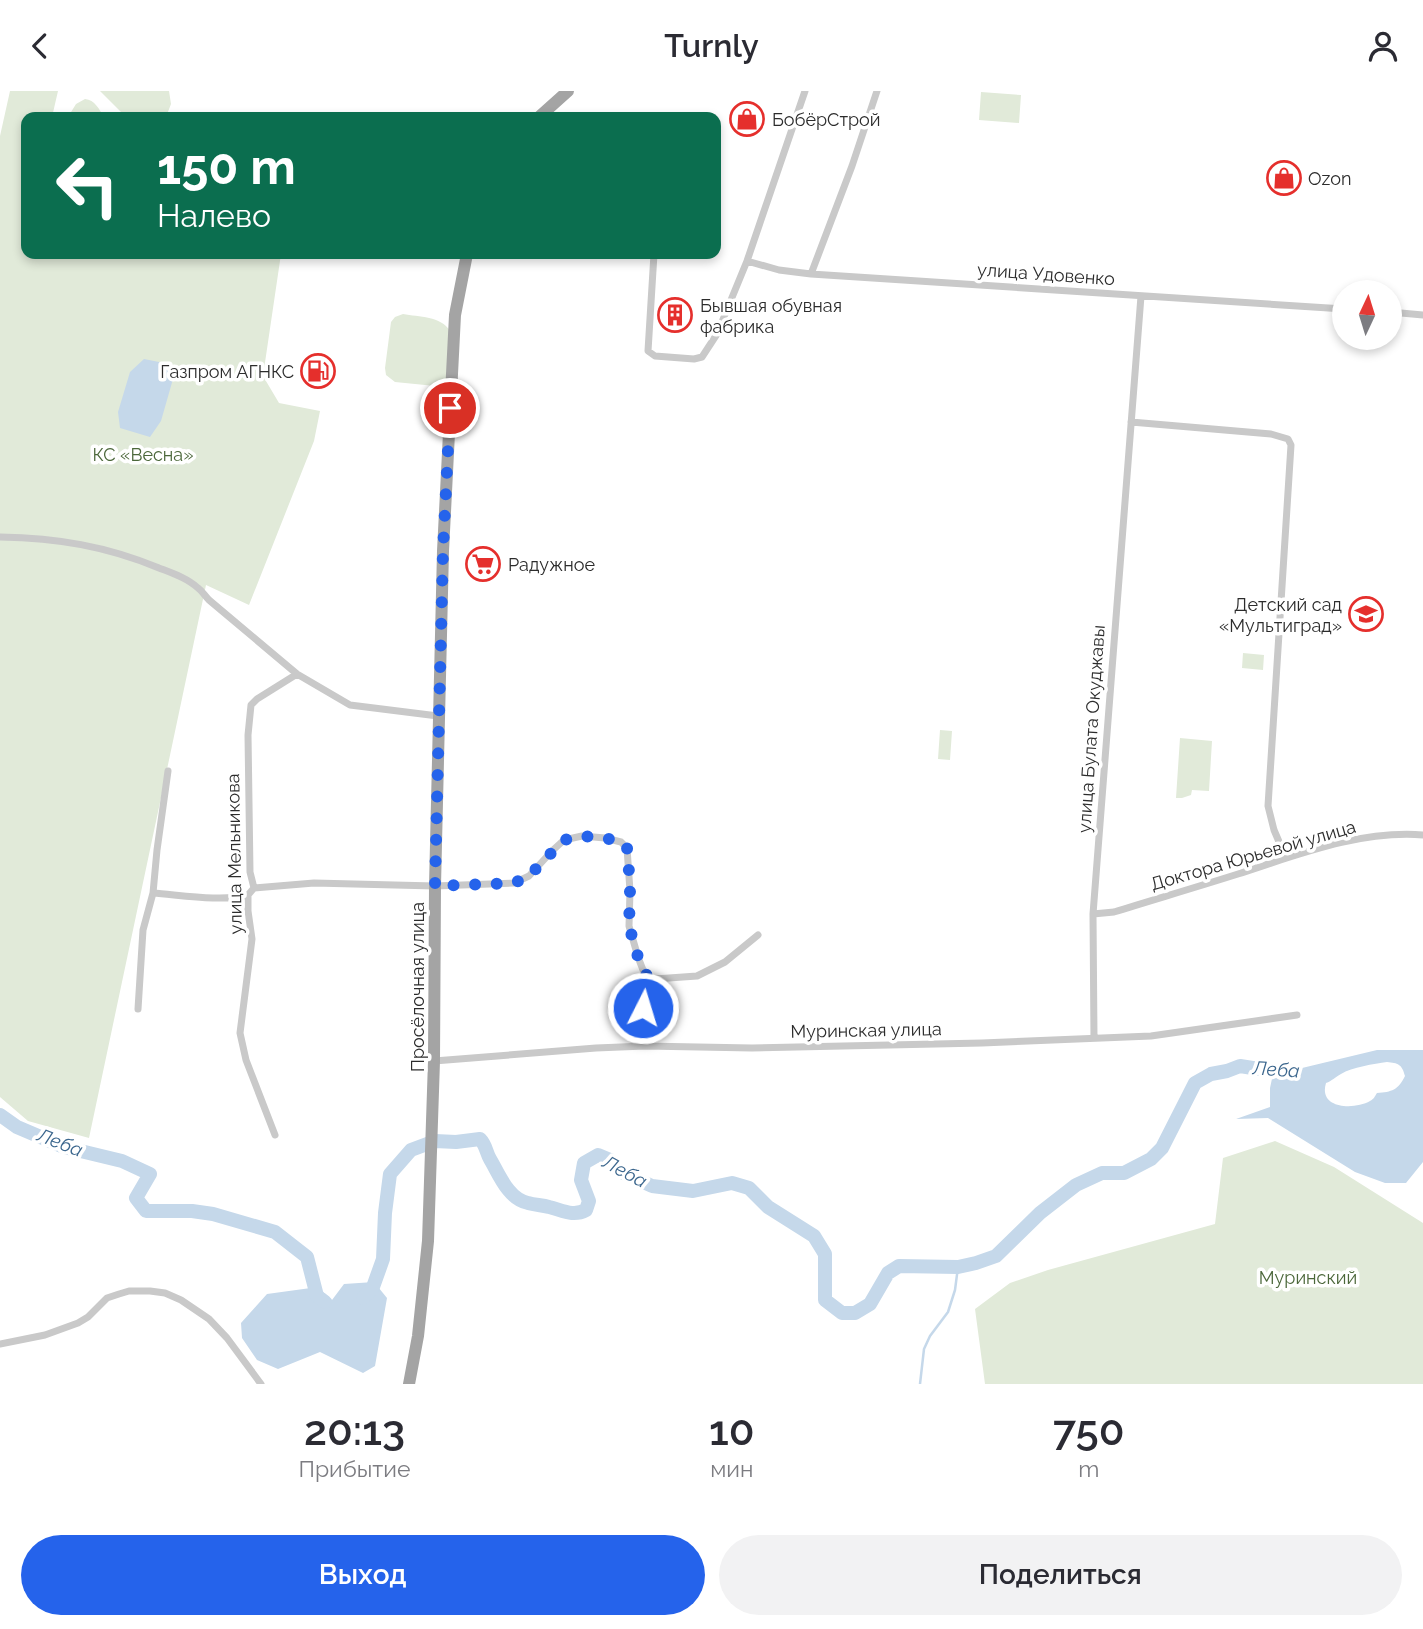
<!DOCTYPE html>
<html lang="ru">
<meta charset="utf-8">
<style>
body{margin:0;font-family:Raleway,sans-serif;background:#f2f2f3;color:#2b2b33;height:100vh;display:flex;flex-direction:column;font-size:26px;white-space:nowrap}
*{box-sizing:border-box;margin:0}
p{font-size:23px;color:#7c7c81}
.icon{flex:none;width:38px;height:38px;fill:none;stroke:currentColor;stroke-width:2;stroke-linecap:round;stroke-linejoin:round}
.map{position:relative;height:1293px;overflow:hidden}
.side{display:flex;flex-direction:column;background:#fff;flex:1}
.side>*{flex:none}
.hud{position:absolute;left:21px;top:21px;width:700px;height:147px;border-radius:14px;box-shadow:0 4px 10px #0003;background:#0b6e4f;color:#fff;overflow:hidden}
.needle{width:46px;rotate:4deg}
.fabs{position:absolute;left:1332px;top:189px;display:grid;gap:14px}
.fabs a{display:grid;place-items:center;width:70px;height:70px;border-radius:50%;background:#fff;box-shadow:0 4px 10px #0003;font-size:35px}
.pin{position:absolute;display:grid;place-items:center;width:60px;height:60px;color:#fff;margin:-30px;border:4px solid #fff;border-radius:50%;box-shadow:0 2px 7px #0007}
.me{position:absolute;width:77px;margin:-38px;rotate:5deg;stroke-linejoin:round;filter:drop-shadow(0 0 5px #0008)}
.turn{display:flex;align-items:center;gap:24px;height:147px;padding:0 21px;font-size:32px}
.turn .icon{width:91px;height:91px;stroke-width:2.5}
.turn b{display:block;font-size:49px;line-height:60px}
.eta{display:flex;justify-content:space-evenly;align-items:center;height:119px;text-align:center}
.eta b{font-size:42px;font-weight:600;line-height:49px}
.button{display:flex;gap:14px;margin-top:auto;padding:14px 21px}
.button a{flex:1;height:80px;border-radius:42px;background:#2563eb;color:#fff;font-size:28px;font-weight:600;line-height:80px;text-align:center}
.button a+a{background:#f2f2f3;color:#2b2b33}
header{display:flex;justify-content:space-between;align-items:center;height:91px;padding:0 21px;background:#fff;font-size:32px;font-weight:600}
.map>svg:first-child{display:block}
.green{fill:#e1ead9}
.water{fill:#c5d8ea;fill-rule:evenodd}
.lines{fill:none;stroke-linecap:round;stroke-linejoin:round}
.stream{stroke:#c5d8ea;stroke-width:2.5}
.river{stroke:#c5d8ea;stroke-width:14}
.street{stroke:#c9c9c9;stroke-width:7}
.primary{stroke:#a4a4a4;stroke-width:12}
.route{stroke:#2563eb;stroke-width:12;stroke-dasharray:0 21.6}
.labels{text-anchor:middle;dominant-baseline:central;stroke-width:7;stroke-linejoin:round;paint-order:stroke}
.poi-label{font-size:18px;fill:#2c2c2c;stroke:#fff;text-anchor:start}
.street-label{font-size:18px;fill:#2c2c2c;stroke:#fff}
.park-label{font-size:18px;fill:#4b673a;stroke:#fff}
.water-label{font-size:19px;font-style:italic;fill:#3b668d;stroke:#fff}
</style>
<header><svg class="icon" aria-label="back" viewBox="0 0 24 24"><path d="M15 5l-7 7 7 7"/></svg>Turnly<svg class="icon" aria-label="person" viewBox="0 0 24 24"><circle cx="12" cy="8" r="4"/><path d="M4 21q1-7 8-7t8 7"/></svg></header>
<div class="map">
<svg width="1423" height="1293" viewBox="0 0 1423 1293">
<rect width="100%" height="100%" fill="#fff"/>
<path class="green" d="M10,0h48l-6,26h-26v137h255l-18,122 16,27 41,8 -6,30 -65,164 -43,-20 -117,553 -61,-17 -28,-24v-961z
M100,0h69l2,13 -5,13h-40z
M981,1l40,3 -2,28 -40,-3z
M85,8c10,1 14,10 19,18h-36l8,-13z
M403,223c16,3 38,2 47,17l-3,47 -12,8 -40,-4 -9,-7 -1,-7 6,-46 4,-5z
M1243,562l21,2 -1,15 -21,-2z
M940,639l12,1 -2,29 -12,-1z
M1180,647l32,3 -3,50 -17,-1 -1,5 -9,3h-6z
M1275,1050l59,26 89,56v161h-438l-10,-75 35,-26 38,-13 167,-46 8,-66z"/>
<path class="water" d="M144,268l25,5 4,15 -12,42 -11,16 -30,-9 -2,-16 12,-40z
M1377,959h46v112l-17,21h-21l-30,-11 -87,-54 -32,1 34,-12v-19l3,-14 -33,-8 62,2zM1387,971c11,1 15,2 18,14 -7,14 -13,16 -28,17 -2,3 -3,6 -7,8 -16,9 -52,8 -44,-18 6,-2 9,-6 15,-9 11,-7 33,-10 46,-12z
M374,1191l13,16 -12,68 -12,7 -43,-21 -42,17 -21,-9 -15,-22 -1,-15 26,-29 51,-7 14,13 12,-16z"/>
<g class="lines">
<path class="stream" d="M920,1293l4,-35 6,-13 18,-24 7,-22 3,-23"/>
<path class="river" d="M0,1024l17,12 47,20 58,14 28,13 -14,24 10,13h46l21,3 62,18 32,25 10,39 8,6
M363,1207l10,-11 10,-28 2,-46 5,-39 21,-24 24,-9 21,1 24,-3c6,6 6,13 10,20 9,15 18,40 38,44 7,2 14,2 21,4 13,3 24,10 37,3l3,-9 -8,-21 3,-17 14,-8 12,5 9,11 33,15 41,5 39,-8 17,5 19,19 46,29 11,18v46l17,13h13l15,-9 18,-31 11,-7 59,1 18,-4 20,-7 44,-43 36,-28 26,-12h22l27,-14 11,-11 33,-65 16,-9 16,-3 13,-5 19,3"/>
<path class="street" d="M654,163l-6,97 7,5 39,3 8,-2 15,-23 30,-73 58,-170
M747,170l32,9 32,4 533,35
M811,183l41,-108 25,-75
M1390,221l33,3
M1131,331l140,12 17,5 3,6 -23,361 6,24 12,28
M0,446c57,1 106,9 159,31 13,5 28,10 39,20 4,3 7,8 11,12l88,74 53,31 88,11
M254,797l60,-5 121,3 79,-3 15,-7 23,-25 12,-11 18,-4 23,2 16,4 6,6 3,43 -1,35 9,31 5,13 5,7 7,2 42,-3 28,-14 33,-27
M153,802c28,2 69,9 95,2
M1093,823l21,-2c42,-13 83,-25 124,-38 59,-19 122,-44 185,-39
M138,918l5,-79 10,-37 4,-43 11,-79
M1094,947l-1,-124 48,-618
M645,955c-1,-22 -6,-48 3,-69
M434,970l162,-13 49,-2 107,2 230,-5 169,-7 146,-21
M275,1044l-29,-75 -6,-27 12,-94 -4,-28v-16l6,-7 -4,-16 -2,-137 3,-30 6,-6 40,-25
M0,1253l45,-9 33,-12 10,-6 19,-19 12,-4 10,-3h21l15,2 16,7 28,19 18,19 34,46"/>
<path class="primary" d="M539,26l29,-26
M409,1293l9,-48 10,-95 6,-180 1,-175 8,-335 12,-236 12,-61"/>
</g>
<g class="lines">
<path class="route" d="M450,317l-7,143 -8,335 79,-3 15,-7 35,-36 18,-4 23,2 16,4 6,6 1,7 2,36 -1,35 9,31 5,13 5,7 -3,7 -2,24"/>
</g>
<defs>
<g id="shop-ring" transform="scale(1.75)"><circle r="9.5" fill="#fff" stroke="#e52f2c" stroke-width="1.5"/><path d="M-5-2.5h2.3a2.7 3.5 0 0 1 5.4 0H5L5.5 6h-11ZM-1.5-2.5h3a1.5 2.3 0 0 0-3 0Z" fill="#e52f2c"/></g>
<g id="building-ring" transform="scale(1.75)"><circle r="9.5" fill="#fff" stroke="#e52f2c" stroke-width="1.5"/><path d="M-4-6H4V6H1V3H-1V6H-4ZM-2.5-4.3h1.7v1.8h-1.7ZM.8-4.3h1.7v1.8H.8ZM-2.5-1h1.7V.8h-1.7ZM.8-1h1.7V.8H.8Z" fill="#e52f2c"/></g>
<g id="fuel-ring" transform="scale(1.75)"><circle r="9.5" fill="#fff" stroke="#e52f2c" stroke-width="1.5"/><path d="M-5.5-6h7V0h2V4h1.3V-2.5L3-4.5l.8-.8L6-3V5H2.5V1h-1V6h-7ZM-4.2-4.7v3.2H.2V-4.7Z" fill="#e52f2c"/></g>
<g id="supermarket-ring" transform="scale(1.75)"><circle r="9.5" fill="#fff" stroke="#e52f2c" stroke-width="1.5"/><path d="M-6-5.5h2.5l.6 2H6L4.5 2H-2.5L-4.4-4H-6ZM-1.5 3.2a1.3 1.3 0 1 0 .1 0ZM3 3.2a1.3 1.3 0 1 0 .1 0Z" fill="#e52f2c"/></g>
<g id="school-ring" transform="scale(1.75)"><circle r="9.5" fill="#fff" stroke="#e52f2c" stroke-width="1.5"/><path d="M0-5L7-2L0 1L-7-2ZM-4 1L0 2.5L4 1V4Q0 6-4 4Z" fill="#e52f2c"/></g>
</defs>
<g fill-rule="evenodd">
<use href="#shop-ring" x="747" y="28"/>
<use href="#shop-ring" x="1284" y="87"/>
<use href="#building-ring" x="675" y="224"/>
<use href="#fuel-ring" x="318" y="280"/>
<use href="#supermarket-ring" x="483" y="473"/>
<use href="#school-ring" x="1366" y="523"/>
</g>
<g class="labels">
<g class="poi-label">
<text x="772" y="28">БобёрСтрой</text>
<text x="1308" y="87">Ozon</text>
<text x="700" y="214">Бывшая обувная<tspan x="700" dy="21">фабрика</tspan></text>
<text x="294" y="280" text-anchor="end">Газпром АГНКС</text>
<text x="508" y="473">Радужное</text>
<text x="1342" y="513" text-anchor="end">Детский сад<tspan x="1342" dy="21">«Мультиград»</tspan></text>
</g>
<g class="street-label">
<text transform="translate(1046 183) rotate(4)">улица Удовенко</text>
<text transform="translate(1091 638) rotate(-86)">улица Булата Окуджавы</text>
<text transform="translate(234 763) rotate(-91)">улица Мельникова</text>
<text transform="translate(1253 764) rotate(-16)">Доктора Юрьевой улица</text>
<text transform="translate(417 896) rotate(-90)">Просёлочная улица</text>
<text transform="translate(866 939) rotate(-1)">Муринская улица</text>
</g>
<g class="park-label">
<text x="143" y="363">КС «Весна»</text>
<text x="1308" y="1186">Муринский</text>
</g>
<g class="water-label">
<text transform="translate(1276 978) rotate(4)">Леба</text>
<text transform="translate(60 1051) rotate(21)">Леба</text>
<text transform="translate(625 1080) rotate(28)">Леба</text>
</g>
</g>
</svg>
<div class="fabs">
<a><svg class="needle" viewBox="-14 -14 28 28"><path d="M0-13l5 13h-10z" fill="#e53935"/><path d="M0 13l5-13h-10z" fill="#7c7c81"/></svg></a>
</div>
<div class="pin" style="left:450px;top:317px;background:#d93025"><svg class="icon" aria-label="arrive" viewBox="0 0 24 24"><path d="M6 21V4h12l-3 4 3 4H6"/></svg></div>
<svg class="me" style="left:643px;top:917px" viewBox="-20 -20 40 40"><circle r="17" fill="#2563eb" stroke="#fff" stroke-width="3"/><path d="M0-11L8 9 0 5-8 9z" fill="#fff"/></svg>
<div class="hud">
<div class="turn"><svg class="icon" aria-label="left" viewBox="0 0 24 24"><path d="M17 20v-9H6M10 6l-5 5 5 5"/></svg><div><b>150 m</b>Налево</div></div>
</div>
</div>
<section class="side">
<div class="eta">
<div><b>20:13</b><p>Прибытие</p></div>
<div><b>10</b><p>мин</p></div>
<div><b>750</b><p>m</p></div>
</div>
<div class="button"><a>Выход</a><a>Поделиться</a></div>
</section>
